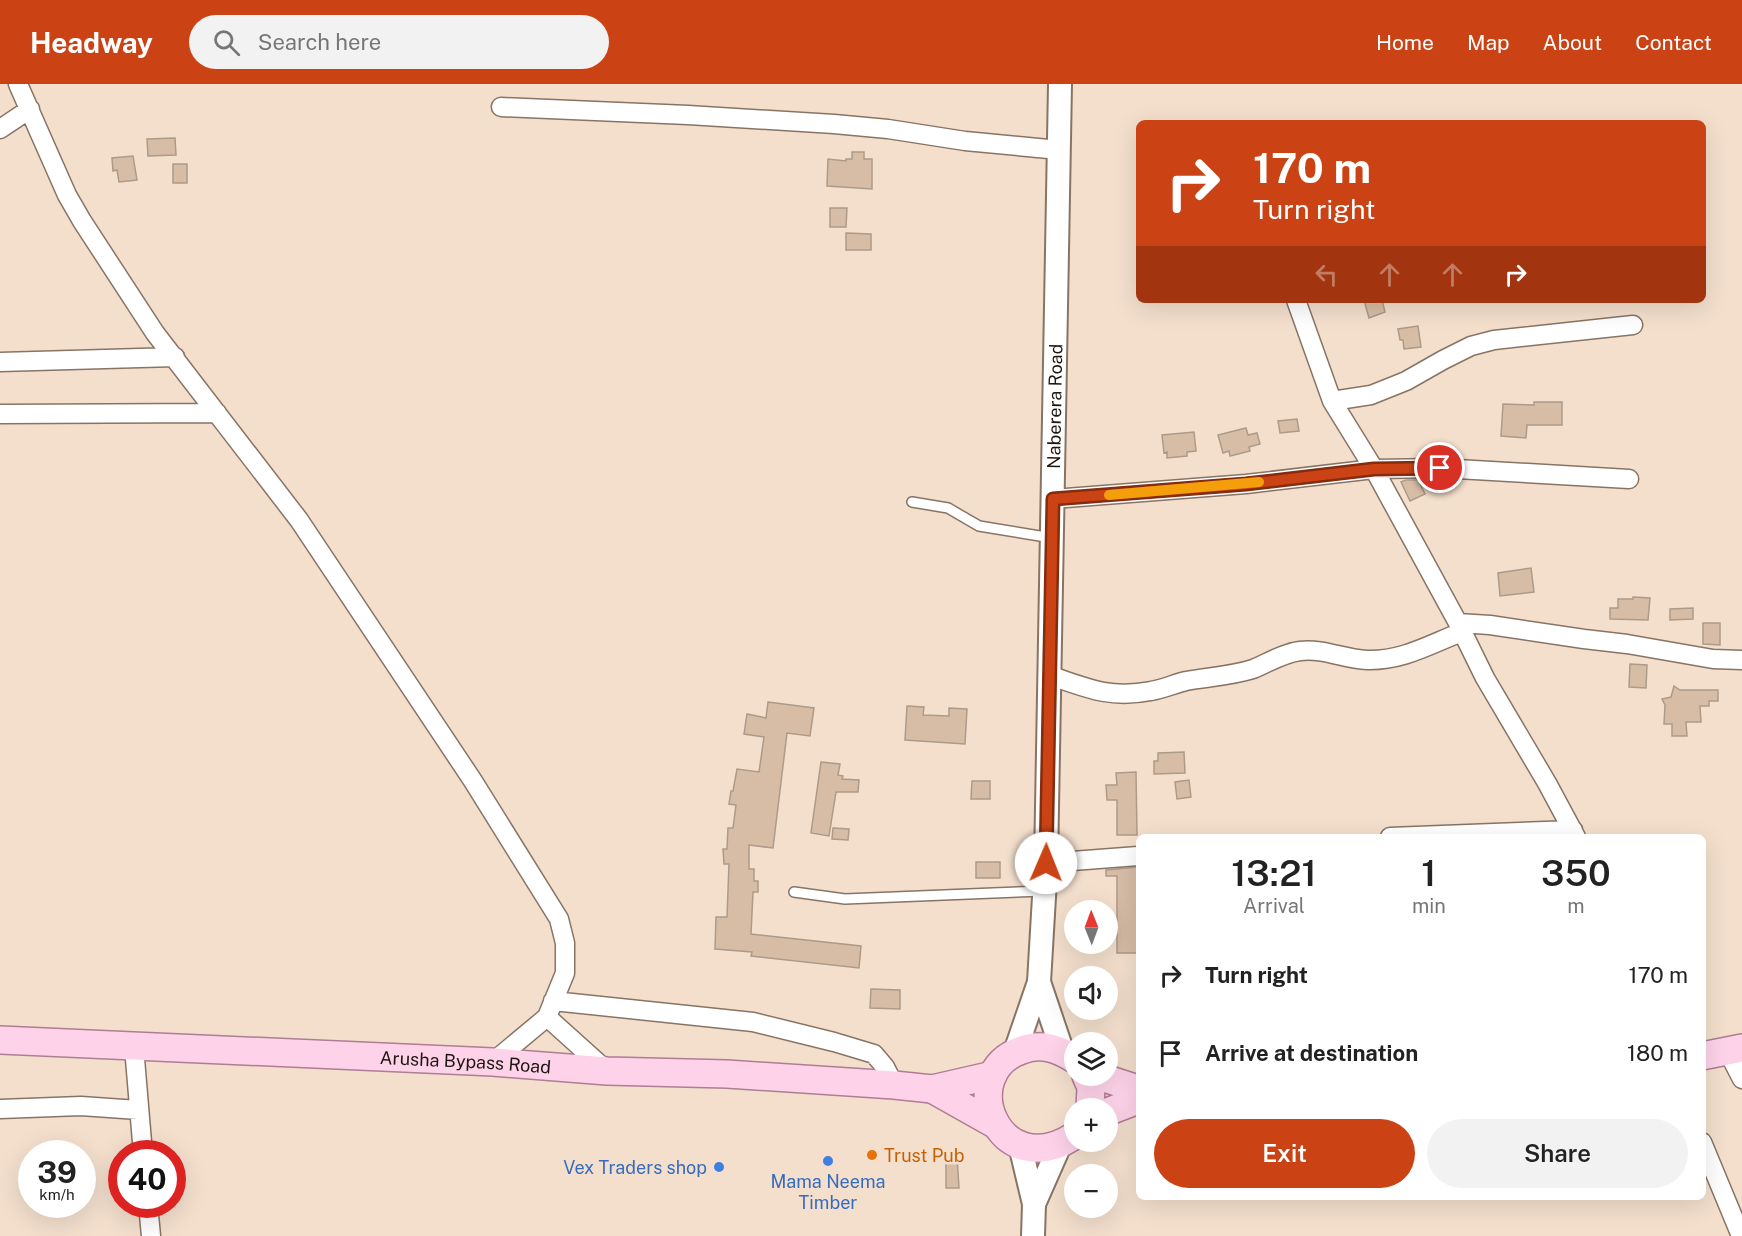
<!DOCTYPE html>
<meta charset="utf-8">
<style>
body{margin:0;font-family:"Public Sans",sans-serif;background:#f2f2f2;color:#222;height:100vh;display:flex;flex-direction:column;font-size:22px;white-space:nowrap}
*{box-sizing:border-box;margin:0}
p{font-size:20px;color:#767676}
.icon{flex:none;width:33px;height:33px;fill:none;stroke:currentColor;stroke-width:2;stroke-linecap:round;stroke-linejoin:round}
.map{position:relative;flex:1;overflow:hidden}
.details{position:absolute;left:1136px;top:750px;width:570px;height:366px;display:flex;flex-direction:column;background:#fff;border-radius:9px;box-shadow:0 6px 24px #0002}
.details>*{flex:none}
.top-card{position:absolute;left:1136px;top:36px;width:570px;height:183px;border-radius:9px;box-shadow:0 6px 24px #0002;background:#cb4315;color:#fff;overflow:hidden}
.needle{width:39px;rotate:359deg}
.buttons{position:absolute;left:1064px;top:816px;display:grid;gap:12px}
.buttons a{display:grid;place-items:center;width:54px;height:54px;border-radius:50%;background:#fff;box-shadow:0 6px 24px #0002;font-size:30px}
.speed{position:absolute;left:18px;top:1056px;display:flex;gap:12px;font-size:30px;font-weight:700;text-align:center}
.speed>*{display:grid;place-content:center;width:78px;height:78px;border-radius:50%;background:#fff;box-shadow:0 6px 24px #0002;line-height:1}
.speed small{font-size:15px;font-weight:400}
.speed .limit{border:9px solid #d22;background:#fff;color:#111}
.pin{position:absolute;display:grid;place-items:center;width:51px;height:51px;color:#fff;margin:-26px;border:3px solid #fff;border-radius:50%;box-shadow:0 2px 6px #0007}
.me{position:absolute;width:66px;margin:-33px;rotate:1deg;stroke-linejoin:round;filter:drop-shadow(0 0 4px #0008)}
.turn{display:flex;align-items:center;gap:21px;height:126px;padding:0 18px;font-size:27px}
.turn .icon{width:78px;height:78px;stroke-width:2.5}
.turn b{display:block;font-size:42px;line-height:51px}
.lanes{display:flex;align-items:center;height:57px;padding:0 18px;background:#0003;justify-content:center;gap:30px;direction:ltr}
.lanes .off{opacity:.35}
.eta{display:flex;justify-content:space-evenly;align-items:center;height:102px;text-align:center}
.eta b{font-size:36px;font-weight:600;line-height:42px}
.action{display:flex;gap:12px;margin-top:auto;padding:12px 18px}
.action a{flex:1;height:69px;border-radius:36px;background:#cb4315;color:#fff;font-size:24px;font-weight:600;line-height:69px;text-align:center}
.action a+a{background:#f2f2f2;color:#222}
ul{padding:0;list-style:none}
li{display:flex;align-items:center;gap:18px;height:78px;padding:0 18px}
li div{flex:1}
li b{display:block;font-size:22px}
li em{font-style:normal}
header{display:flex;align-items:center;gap:36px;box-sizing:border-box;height:84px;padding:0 30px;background:#cb4315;color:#fff}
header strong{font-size:28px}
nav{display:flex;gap:33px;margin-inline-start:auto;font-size:21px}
.search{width:420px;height:54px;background:#f2f2f2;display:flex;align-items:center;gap:15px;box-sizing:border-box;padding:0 21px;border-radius:33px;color:#767676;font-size:22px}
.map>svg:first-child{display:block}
.building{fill:#d7bda6;stroke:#ad9a89;stroke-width:1.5}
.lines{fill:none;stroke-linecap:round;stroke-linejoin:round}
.service-casing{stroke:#877465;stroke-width:12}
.minor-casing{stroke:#877465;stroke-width:21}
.tertiary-casing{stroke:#877465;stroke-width:26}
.primary-casing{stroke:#af7d94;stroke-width:30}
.service{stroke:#fff;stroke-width:9}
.minor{stroke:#fff;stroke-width:18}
.tertiary{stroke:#fff;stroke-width:22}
.primary{stroke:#fed3e9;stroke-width:27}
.route-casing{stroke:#842c0e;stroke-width:15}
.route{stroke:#cb4315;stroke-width:10}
.slow{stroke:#f59e0b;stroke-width:10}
.food-dot{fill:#e8710a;stroke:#f4dfcd;stroke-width:2}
.shop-dot{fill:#3f7fe0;stroke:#f4dfcd;stroke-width:2}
.labels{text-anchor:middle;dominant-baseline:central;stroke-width:5;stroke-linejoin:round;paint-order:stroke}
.street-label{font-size:18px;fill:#1e1610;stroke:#f4dfcd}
.food-label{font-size:18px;fill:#c56008;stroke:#f4dfcd;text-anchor:start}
.shop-label{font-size:18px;fill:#366cbe;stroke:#f4dfcd;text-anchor:end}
</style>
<header>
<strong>Headway</strong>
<div class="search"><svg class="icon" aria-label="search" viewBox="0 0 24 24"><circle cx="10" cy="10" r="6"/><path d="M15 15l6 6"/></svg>Search here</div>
<nav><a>Home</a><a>Map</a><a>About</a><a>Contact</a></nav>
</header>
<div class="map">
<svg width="1742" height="1152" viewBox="0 0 1742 1152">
<rect width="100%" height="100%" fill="#f4dfcd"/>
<path class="building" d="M175,54l1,17 -28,1 -1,-17z
M852,68h12v7h8v30l-45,-3 1,-27 18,2v-2h6z
M133,72l4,24 -18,2 -2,-12 -4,1 -1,-13z
M173,80h14v19h-14z
M830,124h17l-1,19h-16z
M846,149l25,1v16h-25z
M1364,216h18l3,12 -16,6z
M1418,242l3,21 -17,2 -1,-9h-3l-2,-11z
M1534,318h28v23h-35l-1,13 -25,-2 2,-32 31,1z
M1297,335l2,12 -19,2 -2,-12z
M1246,344l2,7 9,-2 3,11 -11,3 1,4 -20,5 -1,-5 -6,2 -5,-18z
M1194,348l2,19 -9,1v4l-20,2v-6l-3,1 -2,-18z
M1406,396h12l7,14 -15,7 -9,-19z
M1531,484l3,24 -34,4 -2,-23z
M1633,513l17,1 -2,22 -38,-1v-11h8v-9h15z
M1693,524v11l-23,1v-11z
M1703,539h17v22l-17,-1z
M1630,580l17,1 -1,23 -17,-1z
M1674,602l6,4h38v11h-9v5h-9l1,16h-15l1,14h-15v-12h-8l1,-19 -3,-6 9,-2z
M768,618l46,6 -4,28 -23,-3 -14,115 -24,-3v24h5v12h4v11h-5l-2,42 110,12 -2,22 -108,-12 1,-4 -37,-3 1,-32h11l2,-53h-5l-1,-15h4l1,-21h5l3,-23 -7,-1 2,-13h2l4,-22 22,3 5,-35 -20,-3 3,-20 19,4z
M907,622l17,1 -1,8 26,1v-8l18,1 -2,35 -60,-4z
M1184,668l1,21 -31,1v-13h4v-8z
M821,678l19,2 -2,11 5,1 -1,3 17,1 -1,12h-22l-7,44 -18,-3z
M1136,688l1,63h-20v-35h-10l-1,-15h11l-1,-12z
M1189,696l2,17 -14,2 -2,-17z
M972,697h18v18h-19z
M833,744l16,1 -1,11 -16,-1z
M976,778h24v16h-24z
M1138,783v86h-21v-77h-11v-6z
M871,905l29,1v19l-30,-1z
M946,1073h11l2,31h-13z"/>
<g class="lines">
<g class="service-casing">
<path id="service" d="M912,418l36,6 31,18 73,12
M794,808l51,7 198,-8"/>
</g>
<g class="minor-casing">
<path id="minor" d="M18,0l49,111 15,26 73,112 144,187 174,261 86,138 6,24v30l-18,44 -54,45
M501,23l187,8 146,9 54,5 77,12 94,9
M0,45l30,-20
M1296,216l36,101 42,68 84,154 27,55 62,105 29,54
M0,278l175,-5
M1332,317l39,-6 35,-14 37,-21 28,-14 23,-6 139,-15
M0,330l217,-1
M1053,415l193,-15 128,-15 66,-1 189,11
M1458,539l32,2 94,14 43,5 86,15 29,1
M1049,591c37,13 61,24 102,16 12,-2 23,-7 35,-10 22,-4 45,-5 67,-12 15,-6 30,-16 47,-18 23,-3 44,8 67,9 36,1 63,-16 95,-28
M1390,753l183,-7
M1046,779l92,-7
M553,917l200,21 81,20 40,12 11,13 9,18
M547,933l60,54
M134,963l9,107
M1727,966l15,29
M0,1025l81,-3 57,4
M1702,1058l39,94
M148,1120l3,32"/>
</g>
<g class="tertiary-casing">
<g id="tertiary">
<path d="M1039,898l23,68"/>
<path id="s1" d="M1015,968l24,-70 7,-119 14,-779"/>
<path d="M1020,1061l14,59 -1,32"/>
<path d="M1034,1120l26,-59"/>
</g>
</g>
<g class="primary-casing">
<g id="primary">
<path id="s2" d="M0,956l493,22 114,9 120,3 167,11 38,4 61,-14"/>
<path d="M1702,972l40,-8"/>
<path d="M1074,975c-17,-11 -33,-16 -52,-9 -68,23 -24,135 52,86"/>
<path d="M1086,992l5,11 -1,21"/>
<path d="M1098,992l40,13"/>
<path d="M932,1005l64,36"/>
<path d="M1107,1028l31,-12"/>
</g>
</g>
<use href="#service" class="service"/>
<use href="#minor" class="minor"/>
<use href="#tertiary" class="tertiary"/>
<use href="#primary" class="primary"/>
</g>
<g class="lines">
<g class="route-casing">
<path id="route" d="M1046,779l7,-364 193,-15 128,-15 66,-1"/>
</g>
<use href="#route" class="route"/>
<path class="slow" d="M1109,411l150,-13"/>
</g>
<circle class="food-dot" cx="872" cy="1071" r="6"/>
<g class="shop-dot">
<circle cx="828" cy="1077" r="6"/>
<circle cx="719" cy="1083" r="6"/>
</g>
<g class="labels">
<g class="street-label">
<text stroke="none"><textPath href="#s1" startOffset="650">Naberera Road</textPath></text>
<text stroke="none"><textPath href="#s2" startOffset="466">Arusha Bypass Road</textPath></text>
</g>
<g class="food-label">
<text x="884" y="1071">Trust Pub</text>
</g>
<g class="shop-label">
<text x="707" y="1083">Vex Traders shop</text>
<text x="828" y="1097" text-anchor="middle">Mama Neema<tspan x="828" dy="21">Timber</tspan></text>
</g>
</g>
</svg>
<div class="buttons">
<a><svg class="needle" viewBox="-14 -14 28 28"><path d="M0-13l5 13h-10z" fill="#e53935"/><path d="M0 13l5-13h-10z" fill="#767676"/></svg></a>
<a><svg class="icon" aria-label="sound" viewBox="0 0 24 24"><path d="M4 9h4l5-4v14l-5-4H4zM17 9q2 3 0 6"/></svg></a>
<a><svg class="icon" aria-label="layers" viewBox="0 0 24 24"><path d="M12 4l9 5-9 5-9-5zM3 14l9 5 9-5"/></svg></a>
<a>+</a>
<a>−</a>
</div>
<div class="speed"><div>39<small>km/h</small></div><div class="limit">40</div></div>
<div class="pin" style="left:1440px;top:384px;background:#d93025"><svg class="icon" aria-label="arrive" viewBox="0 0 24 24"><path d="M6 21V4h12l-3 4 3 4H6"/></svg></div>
<svg class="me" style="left:1046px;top:779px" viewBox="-20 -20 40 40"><circle r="19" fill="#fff"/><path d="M0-13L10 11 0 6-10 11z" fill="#cb4315"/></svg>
<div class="top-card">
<div class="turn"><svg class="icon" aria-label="right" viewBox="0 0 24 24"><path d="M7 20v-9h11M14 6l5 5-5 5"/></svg><div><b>170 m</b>Turn right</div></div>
<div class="lanes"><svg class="icon off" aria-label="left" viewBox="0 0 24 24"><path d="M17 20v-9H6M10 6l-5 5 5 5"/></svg><svg class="icon off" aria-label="ahead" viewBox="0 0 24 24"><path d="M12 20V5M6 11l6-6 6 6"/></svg><svg class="icon off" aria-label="ahead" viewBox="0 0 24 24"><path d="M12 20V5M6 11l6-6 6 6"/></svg><svg class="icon" aria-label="right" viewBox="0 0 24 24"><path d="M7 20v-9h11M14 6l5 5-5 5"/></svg></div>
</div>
<section class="details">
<div class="eta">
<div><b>13:21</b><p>Arrival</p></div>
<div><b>1</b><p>min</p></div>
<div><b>350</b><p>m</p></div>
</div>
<ul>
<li><svg class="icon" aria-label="right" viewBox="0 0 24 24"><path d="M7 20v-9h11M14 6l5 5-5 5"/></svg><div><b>Turn right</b></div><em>170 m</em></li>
<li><svg class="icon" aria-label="arrive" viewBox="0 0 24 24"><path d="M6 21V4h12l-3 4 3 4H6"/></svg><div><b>Arrive at destination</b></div><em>180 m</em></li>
</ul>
<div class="action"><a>Exit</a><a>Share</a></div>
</section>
</div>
